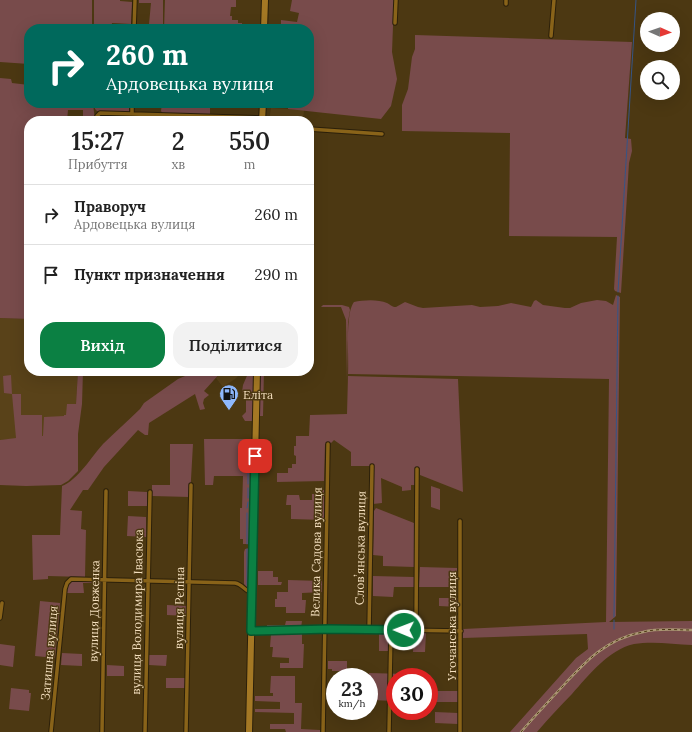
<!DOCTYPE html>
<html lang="uk">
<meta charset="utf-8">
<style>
body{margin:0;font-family:Lora,serif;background:#f2f2f2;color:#222;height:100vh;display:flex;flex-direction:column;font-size:15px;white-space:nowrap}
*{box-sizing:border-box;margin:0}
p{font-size:13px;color:#767676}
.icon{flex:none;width:22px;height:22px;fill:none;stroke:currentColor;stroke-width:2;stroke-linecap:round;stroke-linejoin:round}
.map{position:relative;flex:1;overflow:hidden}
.sheet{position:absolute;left:24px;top:116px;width:290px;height:260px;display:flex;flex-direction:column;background:#fff;border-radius:16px;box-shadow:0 4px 16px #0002}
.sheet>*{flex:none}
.guide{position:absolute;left:24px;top:24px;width:290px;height:84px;border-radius:16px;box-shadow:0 4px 16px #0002;background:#00695c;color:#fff;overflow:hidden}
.needle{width:26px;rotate:92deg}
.controls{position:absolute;left:640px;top:12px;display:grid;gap:8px}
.controls a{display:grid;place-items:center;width:40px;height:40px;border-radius:50%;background:#fff;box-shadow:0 4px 16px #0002;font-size:20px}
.speed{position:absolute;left:326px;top:668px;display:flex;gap:8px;font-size:20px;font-weight:700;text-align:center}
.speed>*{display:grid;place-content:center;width:52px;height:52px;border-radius:50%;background:#fff;box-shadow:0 4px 16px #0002;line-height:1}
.speed small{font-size:10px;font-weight:400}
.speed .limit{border:6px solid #d22;background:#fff;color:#111}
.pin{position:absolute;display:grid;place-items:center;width:34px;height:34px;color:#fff;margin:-17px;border-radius:8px;box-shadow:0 2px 6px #0006}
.me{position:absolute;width:44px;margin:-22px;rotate:271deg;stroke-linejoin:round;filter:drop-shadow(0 0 3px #0008)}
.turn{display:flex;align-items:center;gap:14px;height:84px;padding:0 16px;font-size:18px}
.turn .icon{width:52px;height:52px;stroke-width:2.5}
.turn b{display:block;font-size:28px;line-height:34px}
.eta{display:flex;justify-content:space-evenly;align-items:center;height:68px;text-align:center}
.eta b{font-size:24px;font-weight:600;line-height:28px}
.button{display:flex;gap:8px;margin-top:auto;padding:8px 16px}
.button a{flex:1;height:46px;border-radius:16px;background:#0b8043;color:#fff;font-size:16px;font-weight:600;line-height:46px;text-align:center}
.button a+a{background:#f2f2f2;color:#222}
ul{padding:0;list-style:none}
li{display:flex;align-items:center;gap:12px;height:60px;padding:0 16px;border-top:1px solid #e0e0e0}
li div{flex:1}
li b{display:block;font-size:15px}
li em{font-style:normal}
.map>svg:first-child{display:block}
.built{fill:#594219}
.green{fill:#784b4b}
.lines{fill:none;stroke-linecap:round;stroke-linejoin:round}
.stream{stroke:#365587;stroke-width:1}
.minor-casing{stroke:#2c200a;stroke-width:5.5}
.trunk-casing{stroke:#2c200a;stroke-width:8}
.minor{stroke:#896319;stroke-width:3.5}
.trunk{stroke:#a47824;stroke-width:6}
.rail-casing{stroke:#ab9774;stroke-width:2.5}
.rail{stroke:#4c3812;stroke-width:1;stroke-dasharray:3;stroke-linecap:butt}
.route-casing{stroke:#07532c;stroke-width:10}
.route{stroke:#0b8043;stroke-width:7}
.labels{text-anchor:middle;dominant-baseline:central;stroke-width:3;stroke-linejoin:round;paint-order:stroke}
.poi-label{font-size:12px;fill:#f3debd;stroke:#4c3812;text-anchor:start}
.street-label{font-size:12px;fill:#f3debd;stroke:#4c3812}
</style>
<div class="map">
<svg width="692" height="732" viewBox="0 0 692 732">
<rect width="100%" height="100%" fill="#4c3812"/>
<path class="built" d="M271,108l33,2 -1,11h-34z
M0,318l29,1v52h49l-4,63 -74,6z
M222,371h21l-8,8 -12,8 -7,-9z"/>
<path class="green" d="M0,0h92v29h-63v35l-29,-2z
M94,0h26v1l12,1 -1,22 -19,-1 -1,6h-17z
M139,0h24v25l-14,-1 2,-21h-12z
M165,0h71v7h-5l-1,9h2v4h6v3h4v6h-78z
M292,0h102l-2,52 5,27 -6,27 -10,13 -93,-10v-6h21v-74h-14v-2l-14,-2v-5l16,2 2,-9 -9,-2z
M415,35l217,7 -7,96 6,1 1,12 -3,12 -8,130 -6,-2 -1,-2 3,-52 -108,-1 1,-103 -108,-2v-26l6,-16 4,-32 3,-8z
M0,78l11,1 1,4 17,2v18h64l2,18h-12v-11h-15l-1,11h-38v198l-29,-1z
M94,103h35v9l-32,-1 -2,-2z
M162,103h60l-12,1v10h-47l-2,-3z
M616,295l4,2 -4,319 -7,6 83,-1v24c-19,-1 -40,-4 -58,-1 -26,6 -45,31 -62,50 -12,12 -24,25 -35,38h-27l66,-74 12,-9 -1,-15 -124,4v-9l143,-7 3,-243 -261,-5c1,-16 -3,-61 6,-72 9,-2 24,-3 33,1 4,2 5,4 9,4l9,-5 13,5 5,1 49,-3 8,2 18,-1 13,-3 20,4 3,-6 2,-1 7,5 22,3h5l11,-5 16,-3 9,1 7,4z
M323,305h19l7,2 1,3 -2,12 -1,60 -1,-62 -5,-13h-20z
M78,371h5l-1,33 -4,30v37l-10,10 -7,4 -35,1 -26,-1v-45l16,-2 -4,-44 -8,-1 -1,-17 8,-1 1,19h9v21h21v21h1l1,-19 20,-1v-1h2l1,-11h9z
M197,371h25l-18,20 5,4 -5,4 -1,4 2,6 -5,1 -5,-16 -46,29 -1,12h-3l-7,-5 -34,37 -16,23h-5l-13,20 12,1 -1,18 5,1 -1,47 -37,-1v3l-15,1 -1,-45h28l2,-49c16,-6 30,-30 41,-42 12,-12 25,-23 37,-35l4,-6 34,-24z
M249,371l5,1 -1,49h-8l-3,-5 4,-4v-17l-4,-3 1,-7z
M260,371h4l-1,45h-3l-1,-2z
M348,376l110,3 5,113 -43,-17v-7h-5v17h-4v5l-9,1v-4l-21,-9 1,25 -9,1 1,-26 -2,-12h-21v-14l-17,-12 -3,3 -6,1 -1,37 -47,1v-9h11v-5h4v-4h4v-8l-2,-1v-9h2v-10h13l1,-21 37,-1z
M204,439h47l-1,104 -1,1h-6v-5h-3v-31h2l1,-32h-29l-1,9h-8z
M170,444h23l-3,53 -38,-1v-11h18z
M431,486l9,3v21l-9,-3z
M315,490h9v30l-33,-1v-14h-5l1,-10h12l1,5h12v-6h3z
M128,491l19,1v14h-19z
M376,508l38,15v44l-31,-1v-10l-10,-1 1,-44z
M128,516l18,1v20l-19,-1z
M250,548l-1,38 -2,2 -3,-4v-32l1,-3z
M420,567l37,1v19h-38z
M258,571h15v6h5v5h4l-1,3h-23z
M373,576l41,1v10h-20l-1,10 -20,-1z
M288,580l34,1v11l-20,1v7h4l-1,13h-19v-6h-11v-8h2v-7h11z
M72,581h29v2h-18l1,10h-17l1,-7z
M439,598h20v9l-20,-1z
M40,601l20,2 -5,55 -20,-2z
M167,605l20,1 -1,10 -19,-1z
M286,621h16l-1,7h-34v-3h18z
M379,632h9v19h-9z
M414,633h12l-1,19h-12z
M271,634h31v10h2l-1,24h-23v-5h9v-5l-17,-1 1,-10h-3z
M0,644l15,2 -2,21 -13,-2z
M62,653l20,1v12l-21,-1z
M149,655h18l-1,11 -17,-1z
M328,661h19v10h-15v-2h-4z
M107,665l17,1v10h-17z
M369,673l37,1 4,3h-15v24l-25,-1z
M271,676h24v27h7l-1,26 19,1v2h-34l-1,-3h-15v-5h24v-11l-39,-1v-3h25v-7l-25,-1v-5h18v-3h-3z
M166,678h19v10h-19z
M11,688l18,2v3h2l-2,18 -20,-2z
M435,691h23v11h-29v-10z
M435,712l23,1v11l-23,-1z"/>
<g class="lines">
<path class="stream" d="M618,292l18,-292
M248,484v-34
M248,498v-10
M247,508l1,-6
M247,544v-31
M247,585v-36
M614,617l4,-321
M614,629v-9"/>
<g class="minor-casing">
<path id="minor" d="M506,4v-4
M395,23l1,-23
M134,29l1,-29
M551,36l3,-36
M132,114v-11
M96,121l1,-5 3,-3 162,5
M309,129l73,5
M0,618l2,-15
M369,630l3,-164
M416,630l1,-161
M251,631l78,-2 132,2
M51,732l14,-143 2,-6 4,-4 164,4c7,1 10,8 17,10
M102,732l4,-241
M145,732l5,-240
M186,732l5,-247
M323,732l5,-288
M389,732l2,-102
M460,732v-211"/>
</g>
<g class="trunk-casing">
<path id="trunk" d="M264,29l1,-29
M262,121l1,-18
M249,732l8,-361"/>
</g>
<use href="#minor" class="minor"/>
<use href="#trunk" class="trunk"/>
<g class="rail-casing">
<path id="rail" d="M521,732c13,-15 27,-30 41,-45 24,-26 44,-48 81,-55 16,-4 33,-2 49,-2"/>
</g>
<use href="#rail" class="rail"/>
</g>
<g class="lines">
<g class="route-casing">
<path id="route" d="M255,456l-4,175 78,-2 75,1"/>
</g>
<use href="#route" class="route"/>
</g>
<defs>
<g id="fuel-pin" transform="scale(1)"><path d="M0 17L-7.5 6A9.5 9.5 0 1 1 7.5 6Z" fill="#8eb8fd" stroke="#4c3812"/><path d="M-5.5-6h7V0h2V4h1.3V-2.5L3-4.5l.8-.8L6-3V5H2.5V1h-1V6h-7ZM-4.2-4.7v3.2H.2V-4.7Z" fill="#111"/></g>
</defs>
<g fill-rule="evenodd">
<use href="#fuel-pin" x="229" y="394"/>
</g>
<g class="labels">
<g class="poi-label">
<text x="243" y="394">Еліта</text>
</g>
<g class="street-label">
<text transform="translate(360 548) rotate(-89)">Словʼянська вулиця</text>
<text transform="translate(316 552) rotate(-89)">Велика Садова вулиця</text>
<text transform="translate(179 608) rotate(-89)">вулиця Рєпіна</text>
<text transform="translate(94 611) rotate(-89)">вулиця Довженка</text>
<text transform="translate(137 612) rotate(-89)">вулиця Володимира Івасюка</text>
<text transform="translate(451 626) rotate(-90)">Угочанська вулиця</text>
<text transform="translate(49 653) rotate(-85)">Затишна вулиця</text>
</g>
</g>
</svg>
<div class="controls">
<a><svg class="needle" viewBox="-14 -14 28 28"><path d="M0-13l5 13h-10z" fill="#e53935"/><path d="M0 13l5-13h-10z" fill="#767676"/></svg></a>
<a><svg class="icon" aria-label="search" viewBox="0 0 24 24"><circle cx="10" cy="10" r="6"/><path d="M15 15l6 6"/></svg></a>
</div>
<div class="speed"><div>23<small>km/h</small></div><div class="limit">30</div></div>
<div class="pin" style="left:255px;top:456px;background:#d93025"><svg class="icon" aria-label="arrive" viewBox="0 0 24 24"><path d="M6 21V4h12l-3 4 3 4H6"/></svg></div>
<svg class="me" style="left:404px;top:630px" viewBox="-20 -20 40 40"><circle r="17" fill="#0b8043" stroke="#fff" stroke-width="3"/><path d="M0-11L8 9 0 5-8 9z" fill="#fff"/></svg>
<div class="guide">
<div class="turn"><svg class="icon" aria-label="right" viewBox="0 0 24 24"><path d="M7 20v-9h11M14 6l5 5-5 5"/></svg><div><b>260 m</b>Ардовецька вулиця</div></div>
</div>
<section class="sheet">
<div class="eta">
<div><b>15:27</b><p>Прибуття</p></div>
<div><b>2</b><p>хв</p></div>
<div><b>550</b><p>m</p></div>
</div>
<ul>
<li><svg class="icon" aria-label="right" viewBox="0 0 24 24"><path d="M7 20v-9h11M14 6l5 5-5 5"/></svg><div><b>Праворуч</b><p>Ардовецька вулиця</p></div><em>260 m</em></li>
<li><svg class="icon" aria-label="arrive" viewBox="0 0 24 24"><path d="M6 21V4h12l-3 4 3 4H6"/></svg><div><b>Пункт призначення</b></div><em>290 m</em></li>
</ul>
<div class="button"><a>Вихід</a><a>Поділитися</a></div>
</section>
</div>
